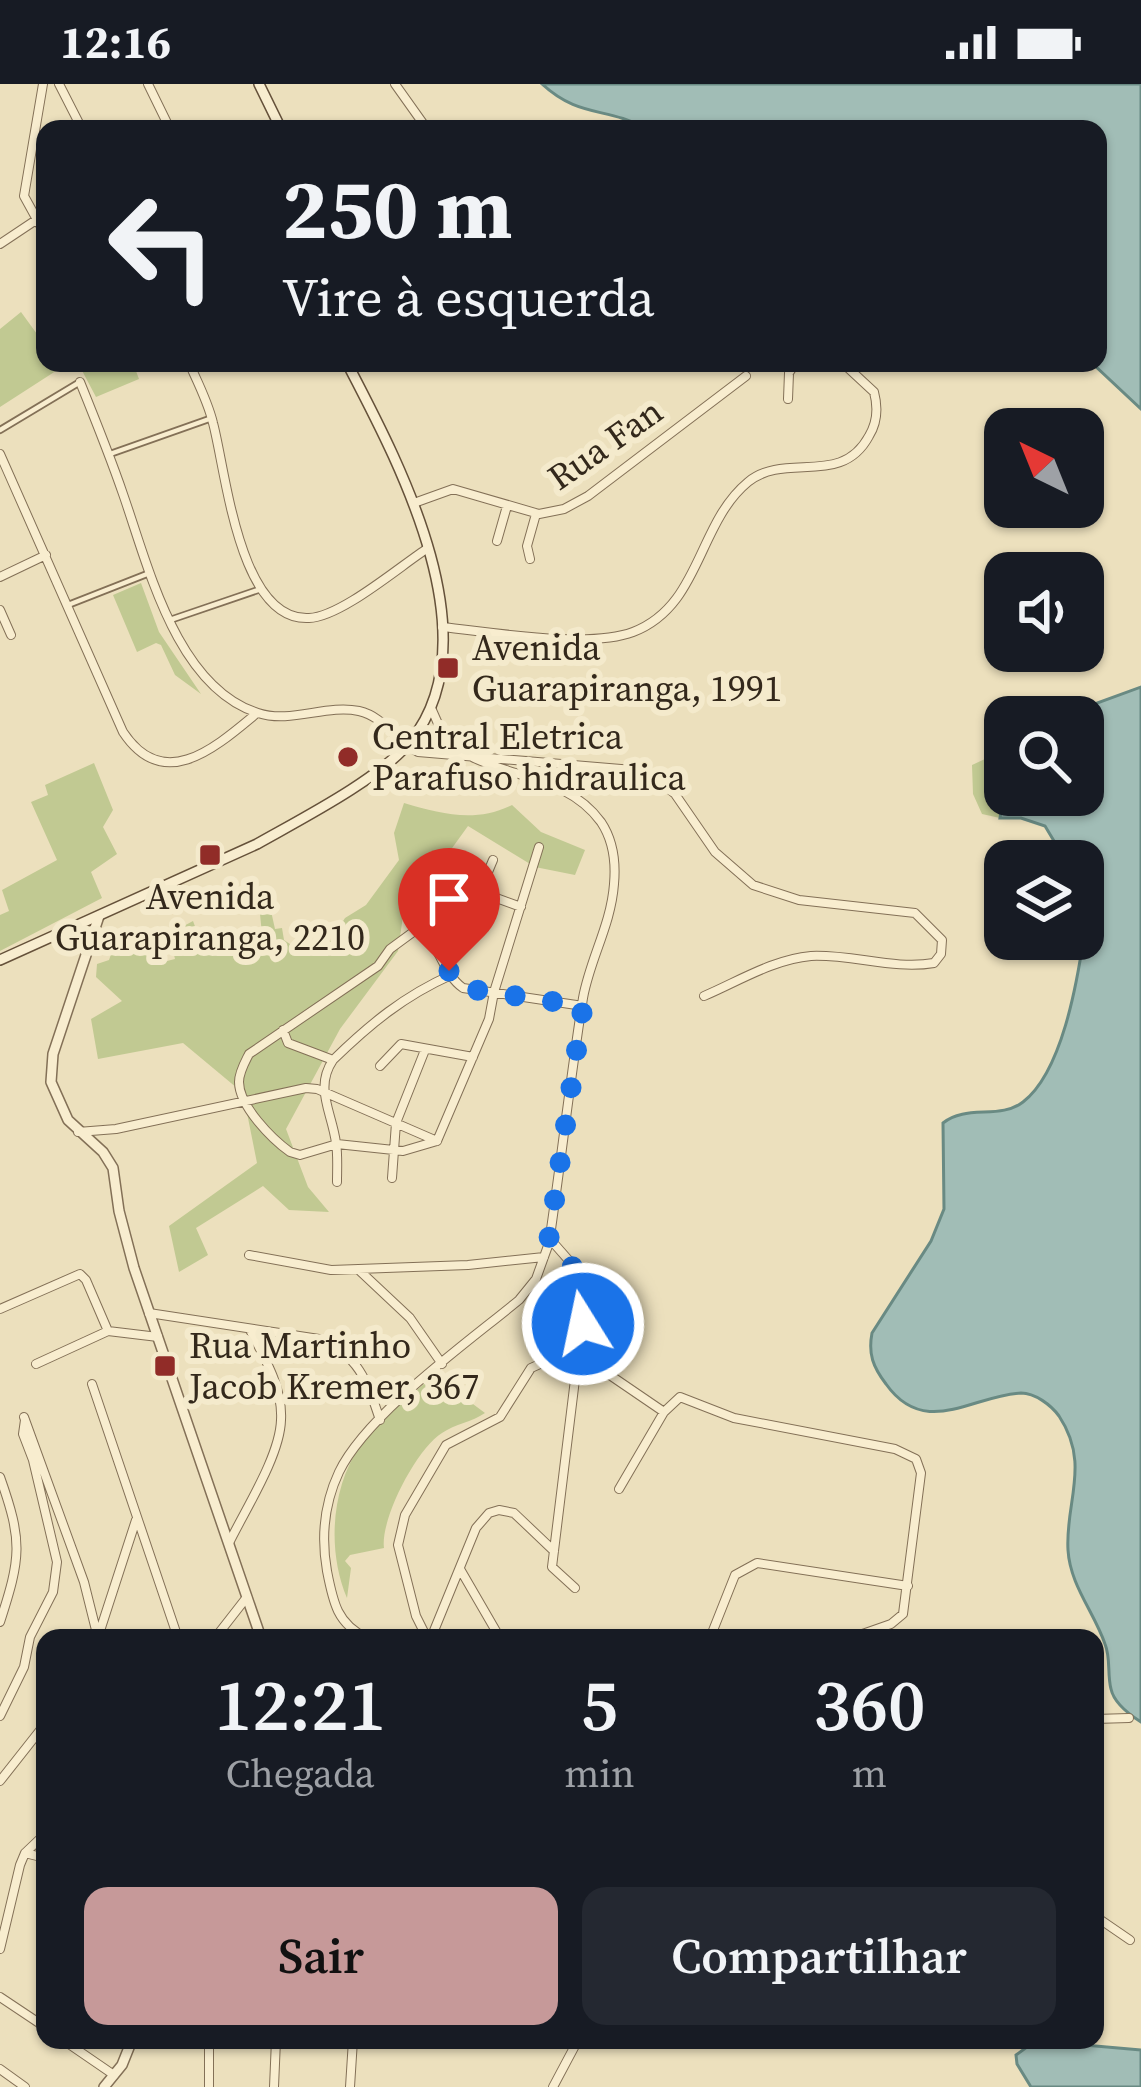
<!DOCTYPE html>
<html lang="pt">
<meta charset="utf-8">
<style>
body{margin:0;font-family:"Source Serif 4",serif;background:#242831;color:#f1f3f6;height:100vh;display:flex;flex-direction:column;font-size:45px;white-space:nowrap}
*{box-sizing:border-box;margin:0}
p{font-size:39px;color:#9ea1a6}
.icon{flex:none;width:66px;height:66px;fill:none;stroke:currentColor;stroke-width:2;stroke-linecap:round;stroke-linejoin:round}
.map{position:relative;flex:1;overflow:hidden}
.details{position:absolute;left:36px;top:1545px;width:1068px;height:420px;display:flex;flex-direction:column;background:#171b24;border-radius:24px;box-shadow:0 3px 9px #0004}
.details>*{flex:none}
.guide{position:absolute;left:36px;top:36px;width:1071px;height:252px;border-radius:24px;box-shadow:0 3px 9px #0004;background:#171b24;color:#f1f3f6;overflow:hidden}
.needle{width:78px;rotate:317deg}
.controls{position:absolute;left:984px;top:324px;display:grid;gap:24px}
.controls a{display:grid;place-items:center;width:120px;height:120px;border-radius:24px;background:#171b24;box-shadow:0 3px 9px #0004;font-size:60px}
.pin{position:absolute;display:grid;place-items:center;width:102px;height:102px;color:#fff;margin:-123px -51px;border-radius:50% 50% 50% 0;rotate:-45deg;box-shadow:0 0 12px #0007}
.pin .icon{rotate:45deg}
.me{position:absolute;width:132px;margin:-66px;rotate:350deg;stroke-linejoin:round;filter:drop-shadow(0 0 9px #0008)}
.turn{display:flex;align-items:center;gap:42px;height:252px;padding:0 48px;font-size:54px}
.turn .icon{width:156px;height:156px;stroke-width:2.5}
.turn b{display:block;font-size:84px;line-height:102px}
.eta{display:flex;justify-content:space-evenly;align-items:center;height:204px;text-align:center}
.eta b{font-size:72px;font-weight:600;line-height:84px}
.action{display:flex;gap:24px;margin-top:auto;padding:24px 48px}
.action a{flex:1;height:138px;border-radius:24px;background:#c69999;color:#111;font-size:48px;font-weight:600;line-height:138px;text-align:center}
.action a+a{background:#242831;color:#f1f3f6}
.status{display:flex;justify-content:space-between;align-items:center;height:84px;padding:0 60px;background:#171b24;direction:ltr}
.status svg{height:33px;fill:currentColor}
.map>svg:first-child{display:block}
.green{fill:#c1c992}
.water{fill:#a1bdb6;stroke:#698a83;stroke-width:3}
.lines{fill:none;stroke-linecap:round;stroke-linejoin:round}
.pedestrian-casing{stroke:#837057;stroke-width:8}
.minor-casing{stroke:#837057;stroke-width:10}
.tertiary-casing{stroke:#837057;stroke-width:12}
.secondary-casing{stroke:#65513a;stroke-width:12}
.pedestrian{stroke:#f8edcf;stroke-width:4.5}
.minor{stroke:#f8edcf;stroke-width:8}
.tertiary{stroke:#f8edcf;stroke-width:9}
.secondary{stroke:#f8edcf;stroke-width:9}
.route{stroke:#1a73e8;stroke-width:21;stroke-dasharray:0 37.8}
.poi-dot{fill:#912c28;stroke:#f4eacc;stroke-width:4.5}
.labels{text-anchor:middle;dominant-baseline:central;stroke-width:12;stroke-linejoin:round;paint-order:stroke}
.street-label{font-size:36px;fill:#33281b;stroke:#f4eacc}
.poi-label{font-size:36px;fill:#33281b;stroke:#f4eacc;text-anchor:start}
</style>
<div class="status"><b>12:16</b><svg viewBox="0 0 49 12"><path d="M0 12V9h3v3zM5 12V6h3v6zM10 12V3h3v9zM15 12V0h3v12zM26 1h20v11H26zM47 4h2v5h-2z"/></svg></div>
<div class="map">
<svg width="1141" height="2003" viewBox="0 0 1141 2003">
<rect width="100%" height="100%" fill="#ece0bd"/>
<path class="green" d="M21,228l24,33v18h13l4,4 -62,40v-78z
M78,279h55l6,16 -43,18z
M141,499l18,49 42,62 -26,-19 -14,-30 -5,-2 -19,9 -24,-57z
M995,653l10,2v40l-13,16 3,15 6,2 -1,6 -18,-4 -9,-20 -1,-29 26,-12z
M94,679l19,47 -10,17 14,27 -26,18 11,26 -102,53v-36l9,-4 -7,-21 55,-30 -26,-58 17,-7 -3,-10z
M404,719c38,11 71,20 108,2l29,27 44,18 -10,25 -40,-8 -67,-41 -65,90 -5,35 -58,78 -54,100 22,58 21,25 -40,-2 -26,-24 -67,42 12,27 -29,17 -10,-46 88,-63 -14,-70 -60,-50 -85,16 -7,-40 31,-18 -26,-24 1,-13 12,-4 6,-17 26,-3 10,25 24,-6 -6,-25 24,-13 3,8 13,-3 15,28 38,-20 -2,-20 11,-3 4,18 7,-1 2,12 15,10 24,3 22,-35 21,-13 33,-45 -5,-27z
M434,1291l51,38c-13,9 -30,11 -43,20 -26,16 -62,87 -58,115l-34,7 -5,6 6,7 -4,30c-20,-47 -16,-110 13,-152 19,-27 50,-49 74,-71z"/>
<path class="water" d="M542,0h599v325l-49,-46h6v-234h-451c-41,-23 -67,-10 -105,-45z
M1141,603v1035c-11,-7 -27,-19 -30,-33 -4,-15 0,-30 -6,-45 -11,-32 -35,-59 -37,-94 -3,-48 23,-86 -9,-134 -8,-11 -24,-23 -38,-23 -48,2 -96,46 -135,-9 -13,-17 -18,-30 -14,-51l59,-92 13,-32 -1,-86c23,-19 57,-3 80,-21 39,-30 54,-119 61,-166 4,-24 -1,-50 -1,-75h-17l-21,-35 -24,-8h-21l1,-6 -6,-2 10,-18v3h78v-78h-24z
M1050,1958l91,8v37h-110l-14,-23 -1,-9 15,-11z"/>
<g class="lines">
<g class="pedestrian-casing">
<path id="pedestrian" d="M0,346l80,-48
M110,370l102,-36
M68,521l79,-31
M170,536l91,-31"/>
</g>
<g class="minor-casing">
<path id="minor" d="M43,0l-19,112 21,38
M59,0l23,45
M148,0l22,45
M395,0l32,45
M0,160l36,-24
M189,279c9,20 19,39 24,60 13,48 26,199 96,195 32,-1 91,-52 119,-70
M80,298c15,37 30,74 43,112 25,71 53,193 135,219 33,11 68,-9 101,-2 26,6 36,30 59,41l215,18 25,10 17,14 40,58 38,33 46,15 116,13 27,27 -1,14 -7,9c-40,7 -82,-9 -123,-7 -37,3 -74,26 -107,40
M0,370l123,278c41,62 93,15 134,-19
M414,419l39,-14 86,25 25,-5 24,-13 158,-120
M497,457l10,-35
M530,475l-3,-13 9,-32
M0,493l46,-22
M0,526l11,25
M442,543c50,5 146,22 191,5 68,-26 64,-108 115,-150 38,-31 93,6 121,-46 8,-13 9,-29 5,-44l-28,-26 -52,-1 -5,8 -1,26
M432,626l19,43
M480,808l41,15
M459,857l34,-81
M283,946l5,13 45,17c-19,28 -1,52 3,83 2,12 1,26 1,39
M333,976c37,-36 71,-64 118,-85
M380,982l21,-22 72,13
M78,1048l38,-3 190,-41 11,1 120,52 52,-122 5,-27 45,-145
M437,1057l-34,10 -66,-7 -37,11 -10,-3c-18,-13 -51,-46 -51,-70 0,-10 6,-20 10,-28l129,-88 12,-17 30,-22c19,17 23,47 43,61l120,18
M392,1094l4,-55 29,-73
M550,1155l22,25 13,34 -33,269 23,21
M249,1171l82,15 137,-5 76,-8
M360,1187l50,47 32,46
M0,1225l80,-35 6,6 22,51
M149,1229l170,26c40,16 48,42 61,81
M579,1270l85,58
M36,1280l72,-33 50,6
M92,1300l86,254
M24,1333l60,165 14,56
M0,1393c23,65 21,80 0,145
M619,1405l45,-77 16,-15 54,21 161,31 21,10 5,14 -18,141 -12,10 -40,14
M229,1459c16,-33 51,-87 52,-123 2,-32 -17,-63 -31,-90
M460,1485l40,69
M98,1553l38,-117
M215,1554l32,-41
M367,1554c-30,-14 -34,-36 -40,-67 -6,-34 -3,-67 12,-99 28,-58 129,-130 180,-172l17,-21 13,-36c12,-81 21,-163 34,-245 7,-39 28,-73 31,-114 2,-22 -1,-44 -13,-62 -32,-44 -84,-43 -129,-65
M427,1554l-11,-22 -18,-71 7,-30 41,-70 54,-28 31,-49 20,-9 28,-5
M431,1554l45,-110 13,-15 10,-3 15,3 40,38
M710,1554l25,-63 22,-12 151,23
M0,1632l24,-49 6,-30 23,-45 4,-30 -24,-102 -10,-26 2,-14
M1095,1635l34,-1
M0,1697l45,-57
M25,1769l20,5
M1095,1832l35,24
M0,1865l20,-84 5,-12 20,-19
M0,1913l45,30
M63,1956l51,35
M209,1956v47
M0,1985l25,18
M274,2003l2,-47
M350,2003l3,-47
M553,2003l25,-47"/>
</g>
<g class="tertiary-casing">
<path id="tertiary" d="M99,832l-46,138 -2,28 17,38 35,32 10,16 6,43 15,57 127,370
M104,2003l18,-22 10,-25"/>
</g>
<g class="secondary-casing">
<path id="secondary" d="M259,0l22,45
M0,876l257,-116c44,-25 121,-64 153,-102 84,-103 -12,-281 -63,-379"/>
</g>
<use href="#pedestrian" class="pedestrian"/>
<use href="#minor" class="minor"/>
<use href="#tertiary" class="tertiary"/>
<use href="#secondary" class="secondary"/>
</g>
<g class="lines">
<path class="route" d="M449,887l5,11 9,6 120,18 -34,232c25,25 40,50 34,86"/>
</g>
<g class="poi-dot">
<rect x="436" y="572" width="24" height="24" rx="6"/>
<circle cx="348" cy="673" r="12"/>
<rect x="198" y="759" width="24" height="24" rx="6"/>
<rect x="153" y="1270" width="24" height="24" rx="6"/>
</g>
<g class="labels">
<g class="street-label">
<text transform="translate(605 360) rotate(-35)">Rua Fan</text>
</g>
<g class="poi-label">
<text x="472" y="563">Avenida<tspan x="472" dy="41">Guarapiranga, 1991</tspan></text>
<text x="372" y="652">Central Eletrica<tspan x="372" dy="41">Parafuso hidraulica</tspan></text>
<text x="210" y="812" text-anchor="middle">Avenida<tspan x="210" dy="41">Guarapiranga, 2210</tspan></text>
<text x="189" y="1261">Rua Martinho<tspan x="189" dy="41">Jacob Kremer, 367</tspan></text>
</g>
</g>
</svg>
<div class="controls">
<a><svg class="needle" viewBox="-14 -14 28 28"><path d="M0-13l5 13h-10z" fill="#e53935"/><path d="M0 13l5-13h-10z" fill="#9ea1a6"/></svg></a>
<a><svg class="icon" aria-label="sound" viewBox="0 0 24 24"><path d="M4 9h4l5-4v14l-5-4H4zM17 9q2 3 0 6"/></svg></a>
<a><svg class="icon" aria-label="search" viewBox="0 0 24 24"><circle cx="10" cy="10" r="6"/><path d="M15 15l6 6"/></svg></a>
<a><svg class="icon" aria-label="layers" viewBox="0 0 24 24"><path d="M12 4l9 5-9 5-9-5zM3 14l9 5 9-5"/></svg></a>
</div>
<div class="pin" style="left:449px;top:887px;background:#d93025"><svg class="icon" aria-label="arrive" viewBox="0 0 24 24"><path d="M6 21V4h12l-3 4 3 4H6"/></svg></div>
<svg class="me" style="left:583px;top:1240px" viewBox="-20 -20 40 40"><circle r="17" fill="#1a73e8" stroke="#fff" stroke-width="3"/><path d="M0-11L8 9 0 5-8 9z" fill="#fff"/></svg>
<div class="guide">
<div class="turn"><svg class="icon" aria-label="left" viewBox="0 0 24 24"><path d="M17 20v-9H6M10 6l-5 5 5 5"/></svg><div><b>250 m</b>Vire à esquerda</div></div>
</div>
<section class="details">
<div class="eta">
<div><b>12:21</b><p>Chegada</p></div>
<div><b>5</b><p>min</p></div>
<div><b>360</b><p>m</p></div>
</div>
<div class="action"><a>Sair</a><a>Compartilhar</a></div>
</section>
</div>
